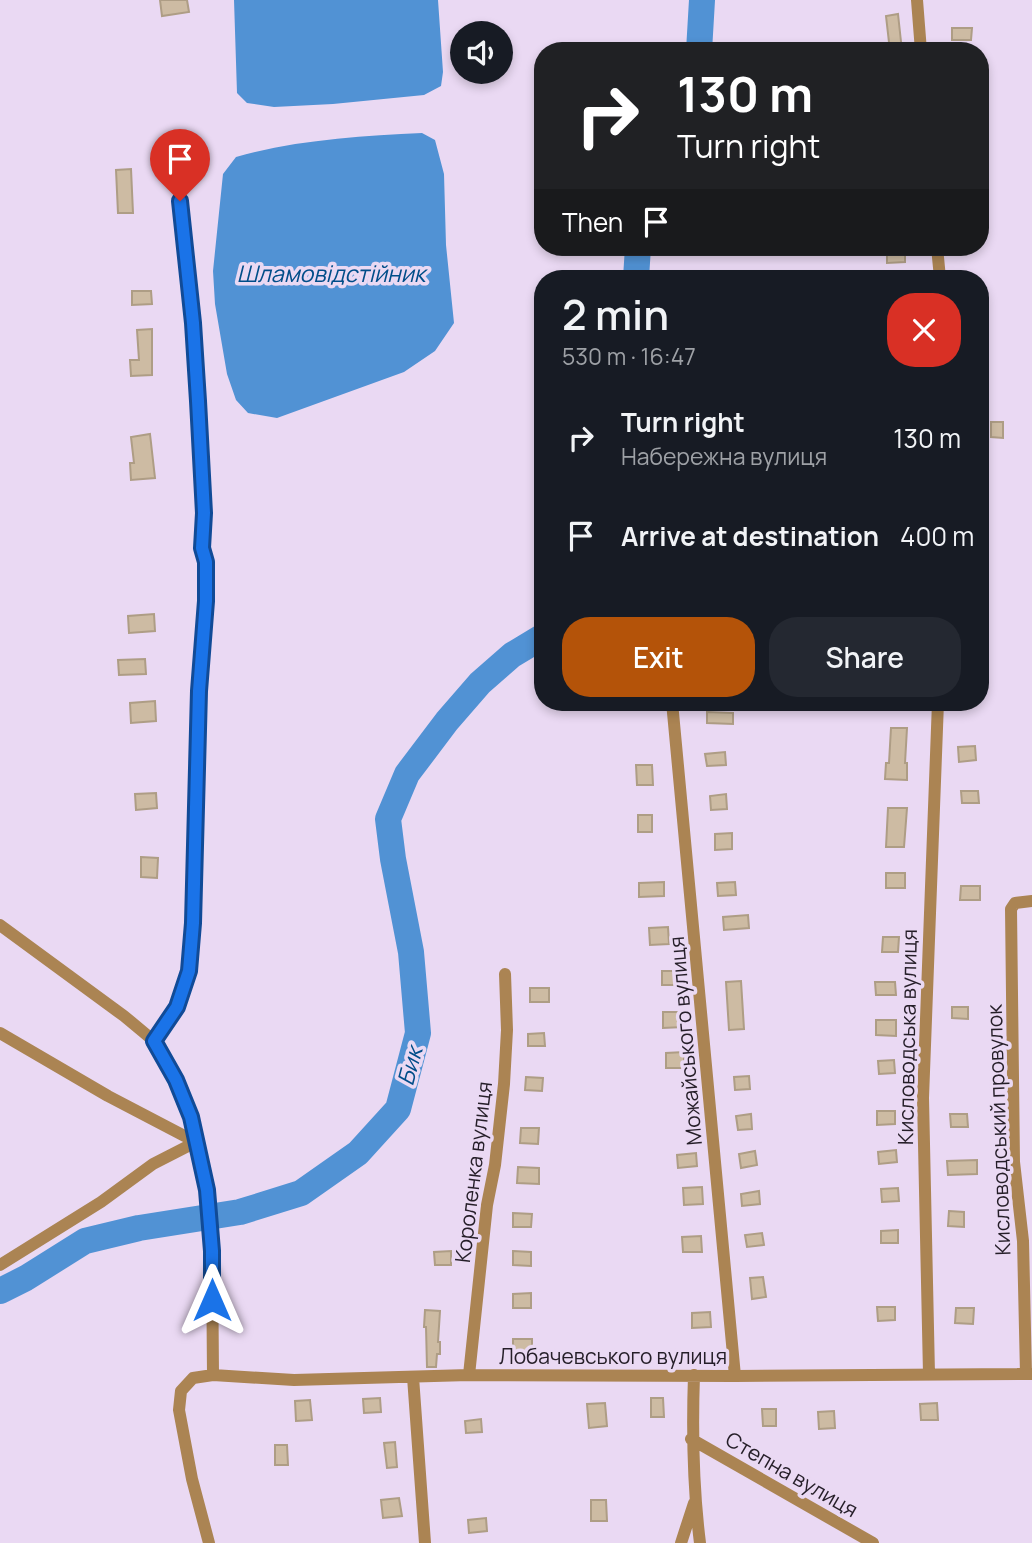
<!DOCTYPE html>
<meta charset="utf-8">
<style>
body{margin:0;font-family:Manrope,sans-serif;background:#242831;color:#f1f3f6;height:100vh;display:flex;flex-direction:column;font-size:26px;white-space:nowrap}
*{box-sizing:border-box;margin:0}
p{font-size:23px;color:#9ea1a6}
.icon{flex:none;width:38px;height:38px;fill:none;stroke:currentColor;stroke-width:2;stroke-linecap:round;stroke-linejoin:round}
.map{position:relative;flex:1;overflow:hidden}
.details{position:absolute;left:534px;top:270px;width:455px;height:441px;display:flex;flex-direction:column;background:#171b24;border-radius:28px;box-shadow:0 4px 10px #0003}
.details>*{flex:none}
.banner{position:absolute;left:534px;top:42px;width:455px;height:214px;border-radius:28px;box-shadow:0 4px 10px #0003;background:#202124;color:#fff;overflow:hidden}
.fabs{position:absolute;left:450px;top:21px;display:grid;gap:14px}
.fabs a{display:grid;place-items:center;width:63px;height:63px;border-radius:50%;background:#171b24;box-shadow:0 4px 10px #0003;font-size:35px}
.pin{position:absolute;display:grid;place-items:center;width:60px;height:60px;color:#fff;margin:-72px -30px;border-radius:50% 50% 50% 0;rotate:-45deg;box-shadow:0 0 7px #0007}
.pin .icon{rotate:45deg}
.me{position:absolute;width:77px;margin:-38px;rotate:0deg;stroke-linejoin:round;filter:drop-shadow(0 0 5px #0008)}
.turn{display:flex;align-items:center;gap:24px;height:147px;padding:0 28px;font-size:32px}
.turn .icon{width:91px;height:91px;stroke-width:2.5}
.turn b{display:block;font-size:49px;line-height:60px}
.then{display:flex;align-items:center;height:66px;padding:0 28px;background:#0003;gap:14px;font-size:26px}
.round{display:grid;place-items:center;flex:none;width:74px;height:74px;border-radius:28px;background:#242831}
.overview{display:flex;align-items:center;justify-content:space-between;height:119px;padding:0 28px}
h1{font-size:42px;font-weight:600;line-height:52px}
.cta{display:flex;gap:14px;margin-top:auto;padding:14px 28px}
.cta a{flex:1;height:80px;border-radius:28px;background:#b45309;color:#fff;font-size:28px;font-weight:600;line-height:80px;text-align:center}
.cta a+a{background:#242831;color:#f1f3f6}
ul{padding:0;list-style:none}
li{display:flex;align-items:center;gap:21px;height:98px;padding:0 28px}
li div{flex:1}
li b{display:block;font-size:26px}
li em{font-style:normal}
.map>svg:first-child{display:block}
.water{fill:#5192d4}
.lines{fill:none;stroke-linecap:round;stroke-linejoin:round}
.river{stroke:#5192d4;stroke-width:26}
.building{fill:#cdbba3;stroke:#ae9d85;stroke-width:2}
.minor{stroke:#ab8453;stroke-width:12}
.route-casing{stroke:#114b97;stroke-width:18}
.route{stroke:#1a73e8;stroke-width:12}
.labels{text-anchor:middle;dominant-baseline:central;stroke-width:7;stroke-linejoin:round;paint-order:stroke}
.street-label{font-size:21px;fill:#251e28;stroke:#ead9f3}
.water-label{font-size:23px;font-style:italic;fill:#004d89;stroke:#ead9f3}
</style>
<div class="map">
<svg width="1032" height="1543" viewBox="0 0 1032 1543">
<rect width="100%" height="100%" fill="#ead9f3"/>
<path class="water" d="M234,0h204l5,72 -2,14 -17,9 -91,9 -59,3 -27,-4 -10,-10z
M422,133l13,7 9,34 2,71 8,78 -19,28 -31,21 -127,46 -29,-5 -12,-13 -9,-26 -12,-70 -2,-33 10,-97 13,-17c59,-17 124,-21 186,-24z"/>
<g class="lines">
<path class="river" d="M699,51l3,-51
M636,278l2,-31
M0,1291l26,-13 59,-37 54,-13 101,-16 61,-19 57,-40 40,-44 20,-76 -7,-81 -18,-93 -5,-40 19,-45 40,-53 33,-38 32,-28 30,-18"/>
</g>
<path class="building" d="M160,0h27l2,12 -27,4z
M898,14l4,37h-12l-4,-35z
M952,28h20l-1,12h-19z
M131,169l2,44h-15l-2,-43z
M905,247v15l-18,1v-15z
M132,291h19l1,13 -20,1z
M152,329v46l-21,1 -1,-16h9l-2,-30z
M991,422h12v16l-12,-1z
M150,434l5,44 -24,2 -1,-17h4l-3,-26z
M154,614l1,17 -26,2 -1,-17z
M145,659l1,15 -27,1 -1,-15z
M155,701l1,20 -25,2 -1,-20z
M707,712l26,1v11l-26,-1z
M891,728h16l-2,35h2v17l-22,-1 1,-16h3z
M975,746l1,14 -17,2 -1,-15z
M725,752l1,13 -19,1 -2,-12z
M636,765h16l1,20h-16z
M961,791h17l1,12h-17z
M156,793l1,15 -21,2 -1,-16z
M726,794l1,15 -16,1 -1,-14z
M888,808h19l-3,39h-18z
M638,815h14v17h-14z
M732,833v16l-17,1v-16z
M141,857l17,1 -1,20 -16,-1z
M886,873h19v15h-19z
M664,882v14l-25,1v-14z
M735,882l1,13 -18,1 -1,-13z
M961,886h19v14h-20z
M748,915l1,13 -25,2 -1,-13z
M668,927l1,17 -19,1 -1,-17z
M883,937h16l-1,15h-16z
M662,971h17v14h-17z
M741,981l3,48 -15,1 -3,-48z
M875,982h20l1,13h-20z
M530,988h19v14h-19z
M952,1007h16v12l-16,-1z
M663,1012h19l1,15 -20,1z
M876,1020h20v16l-20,-1z
M544,1033l1,13h-17v-12z
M684,1052v16h-18v-15z
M894,1060l1,13 -16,1 -1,-13z
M749,1076l1,13 -15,1 -1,-13z
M526,1077l17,1 -1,13 -17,-1z
M877,1111h18v13l-18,1z
M751,1114l1,15 -14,1 -2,-14z
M950,1114h17l1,13h-17z
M521,1128h18l-1,16 -18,-1z
M896,1150l1,12 -18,2 -1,-12z
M755,1151l2,14 -16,3 -2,-14z
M696,1153l1,13 -19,2 -1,-13z
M977,1160v14l-29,1 -1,-14z
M518,1167l21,1v16l-22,-1z
M702,1187l1,17 -19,1 -1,-17z
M898,1188l1,13 -17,1 -1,-13z
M759,1191l1,13 -18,2 -1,-12z
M949,1211l15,1v15l-16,-1z
M513,1213l19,1 -1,13h-18z
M898,1230v13h-17v-12z
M762,1233l2,12 -17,2 -2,-12z
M701,1236l1,16h-19l-1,-15z
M451,1251v14h-16l-1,-13z
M513,1251l18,1v14l-18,-1z
M763,1277l3,20 -14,2 -2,-21z
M531,1293v15h-18v-14z
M877,1307h18v13l-17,1z
M956,1308h18l-1,16 -18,-1z
M425,1310l15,1 -2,31h2v12h-3l-1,13h-9l-1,-40h-2z
M710,1312l1,15 -19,1v-15z
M513,1339h19v16h-19z
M380,1398l1,14 -17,1 -1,-14z
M651,1398h12l1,19h-13z
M310,1400l2,20 -16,1 -1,-20z
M605,1403l2,23 -18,2 -2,-24z
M937,1403l1,17h-17l-1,-16z
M762,1409h14v17h-13z
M834,1411l1,17 -16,1 -1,-17z
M481,1419l1,13 -16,1 -1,-12z
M395,1442l2,25 -10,1 -3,-25z
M275,1445h12l1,20h-13z
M399,1498l3,18 -19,2 -2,-18z
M591,1500h15l1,21h-16z
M486,1518l1,13 -18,2 -1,-13z"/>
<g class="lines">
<path class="minor" d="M917,0l4,51
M937,247l3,31
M672,702l63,674
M0,925l124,91 30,25 22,39 15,37 16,73 5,61 1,124
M0,1033l108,63 88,46
M154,1041l23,-34 12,-36 4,-48 6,-232 7,-90v-39l-4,-14 2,-35 -11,-190 -17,-165
M0,1265l101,-63 52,-38 43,-22
M929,1374l-6,-276 15,-396
M1026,1374l-3,-133 -9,-79 -3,-253 4,-6 17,-2
M469,1375l18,-170 8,-40 9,-81 3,-54 -2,-56
M694,1375c-2,57 -1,112 6,168
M413,1377l12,166
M691,1439l182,104
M209,1543l-17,-64 -13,-69 2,-19 12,-13 20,-3 81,5 175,-5 266,1 297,-2
M681,1543l13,-40"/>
</g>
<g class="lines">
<g class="route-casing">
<path id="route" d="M180,201l13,122 5,78 6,112 -2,35 4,14v39l-7,90 -6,232 -4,48 -12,36 -23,34 22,39 15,37 16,73 5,61v49"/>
</g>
<use href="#route" class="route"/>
</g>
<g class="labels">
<g class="street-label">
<text transform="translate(907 1037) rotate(-89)">Кисловодська вулиця</text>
<text transform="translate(685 1041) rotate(-95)">Можайського вулиця</text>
<text transform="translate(998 1130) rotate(-92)">Кисловодський провулок</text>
<text transform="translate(473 1172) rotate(-83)">Короленка вулиця</text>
<text x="613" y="1356">Лобачевського вулиця</text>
<text transform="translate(792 1474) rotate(30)">Степна вулиця</text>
</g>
<g class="water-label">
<text x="331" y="273">Шламовідстійник</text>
<text transform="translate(409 1066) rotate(-75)">Бик</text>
</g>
</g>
</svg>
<div class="fabs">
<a><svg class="icon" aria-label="sound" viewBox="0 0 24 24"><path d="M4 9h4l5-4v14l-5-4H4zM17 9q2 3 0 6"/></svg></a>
</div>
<div class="pin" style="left:180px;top:201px;background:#d93025"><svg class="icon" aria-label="arrive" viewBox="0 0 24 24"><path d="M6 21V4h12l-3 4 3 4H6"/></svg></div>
<svg class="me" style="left:212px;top:1300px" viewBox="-20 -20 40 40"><path d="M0-17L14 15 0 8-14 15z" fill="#1a73e8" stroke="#fff" stroke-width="4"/></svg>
<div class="banner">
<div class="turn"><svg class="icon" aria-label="right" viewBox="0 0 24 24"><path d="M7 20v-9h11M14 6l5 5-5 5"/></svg><div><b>130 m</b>Turn right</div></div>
<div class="then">Then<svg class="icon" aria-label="arrive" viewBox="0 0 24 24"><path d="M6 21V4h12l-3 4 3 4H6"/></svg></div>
</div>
<section class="details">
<div class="overview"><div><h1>2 min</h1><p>530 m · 16:47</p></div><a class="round" style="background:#d93025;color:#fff"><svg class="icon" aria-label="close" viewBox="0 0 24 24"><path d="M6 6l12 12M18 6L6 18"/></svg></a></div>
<ul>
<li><svg class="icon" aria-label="right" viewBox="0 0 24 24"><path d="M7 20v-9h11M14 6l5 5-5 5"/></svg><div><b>Turn right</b><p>Набережна вулиця</p></div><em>130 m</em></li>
<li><svg class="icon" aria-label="arrive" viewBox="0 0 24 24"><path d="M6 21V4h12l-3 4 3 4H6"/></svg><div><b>Arrive at destination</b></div><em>400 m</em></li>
</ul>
<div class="cta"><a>Exit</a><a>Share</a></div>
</section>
</div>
